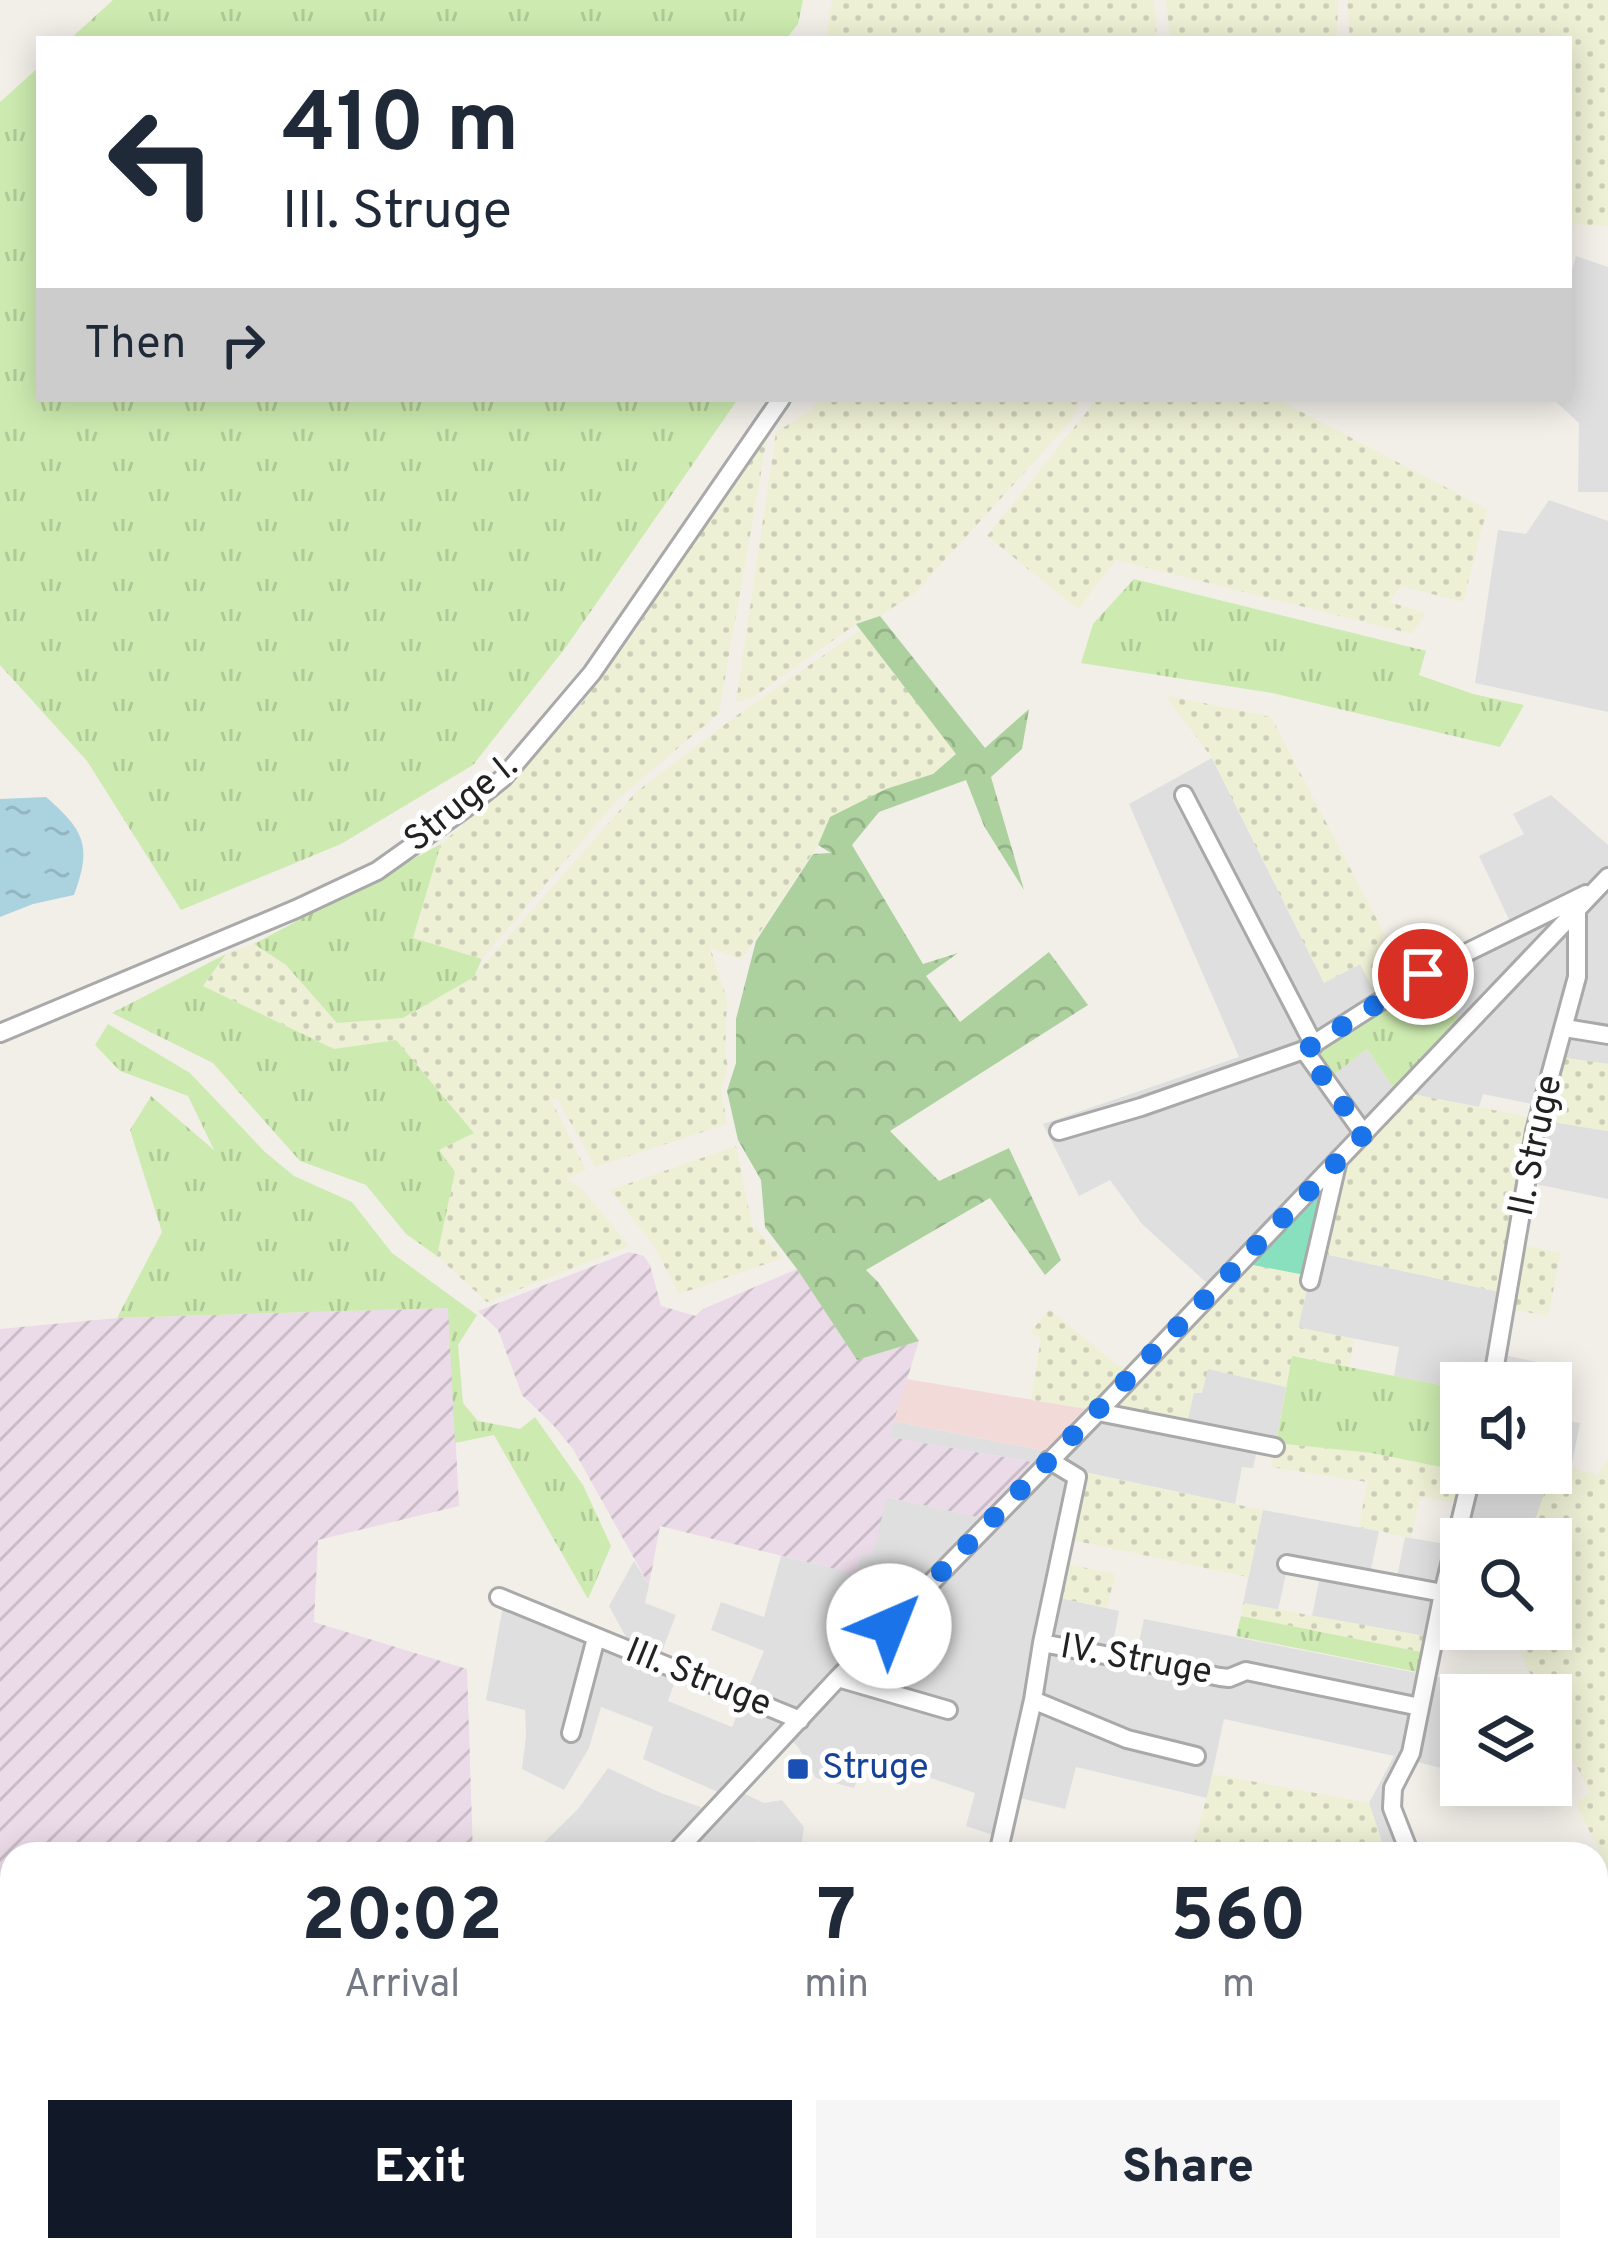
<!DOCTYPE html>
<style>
body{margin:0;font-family:Overpass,sans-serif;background:#f6f6f7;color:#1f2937;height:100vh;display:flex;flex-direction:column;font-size:45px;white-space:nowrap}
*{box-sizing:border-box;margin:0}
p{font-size:39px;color:#747a83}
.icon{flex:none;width:66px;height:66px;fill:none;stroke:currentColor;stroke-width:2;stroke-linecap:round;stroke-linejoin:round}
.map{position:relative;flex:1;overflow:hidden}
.panel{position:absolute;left:0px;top:1842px;width:1608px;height:420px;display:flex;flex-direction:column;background:#fff;border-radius:36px 36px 0 0;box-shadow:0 6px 30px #0003}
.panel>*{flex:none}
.top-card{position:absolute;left:36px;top:36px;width:1536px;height:366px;border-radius:0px;box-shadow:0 6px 30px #0003;background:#fff;color:#1f2937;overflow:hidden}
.buttons{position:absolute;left:1440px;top:1362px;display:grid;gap:24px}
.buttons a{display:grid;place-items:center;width:132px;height:132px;border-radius:0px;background:#fff;box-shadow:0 6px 30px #0003;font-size:60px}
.pin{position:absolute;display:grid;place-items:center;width:102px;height:102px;color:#fff;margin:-51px;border:6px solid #fff;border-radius:50%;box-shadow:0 3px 12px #0007}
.me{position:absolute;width:132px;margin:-66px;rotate:44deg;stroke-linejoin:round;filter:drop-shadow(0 0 9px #0008)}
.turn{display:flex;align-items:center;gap:42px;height:252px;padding:0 48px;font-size:54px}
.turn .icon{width:156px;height:156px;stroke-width:2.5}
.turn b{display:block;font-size:84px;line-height:102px}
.then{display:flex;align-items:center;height:114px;padding:0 48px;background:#0003;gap:24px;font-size:45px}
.eta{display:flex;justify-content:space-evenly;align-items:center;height:204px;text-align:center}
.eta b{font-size:72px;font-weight:800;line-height:84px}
.action{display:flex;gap:24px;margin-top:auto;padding:24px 48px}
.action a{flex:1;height:138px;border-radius:0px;background:#111827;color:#fff;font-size:48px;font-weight:800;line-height:138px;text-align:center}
.action a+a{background:#f6f6f7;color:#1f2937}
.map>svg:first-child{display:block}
.residential{fill:#e0dfdf}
.commercial{fill:#f2dad9}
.industrial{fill:url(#industrial-furrows)}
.farmland{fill:url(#farmland-dots)}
.grass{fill:url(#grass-tufts)}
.forest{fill:url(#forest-crowns)}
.pitch{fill:#88e0be}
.water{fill:url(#water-ripples)}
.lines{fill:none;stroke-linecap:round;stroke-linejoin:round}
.minor-casing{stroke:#a9a9a9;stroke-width:22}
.minor{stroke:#fff;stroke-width:16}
.route{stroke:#1a73e8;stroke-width:21;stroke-dasharray:0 37.8}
.transit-dot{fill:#1a4fb4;stroke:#fff;stroke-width:4.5}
.labels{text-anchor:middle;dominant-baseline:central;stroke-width:10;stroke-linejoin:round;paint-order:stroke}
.street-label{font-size:36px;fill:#222;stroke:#fff}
.transit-label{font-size:36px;fill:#164399;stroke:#fff;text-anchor:start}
</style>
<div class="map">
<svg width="1608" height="2262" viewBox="0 0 1608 2262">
<defs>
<pattern id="industrial-furrows" width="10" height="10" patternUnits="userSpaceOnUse" patternTransform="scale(3)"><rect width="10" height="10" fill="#ebdbe8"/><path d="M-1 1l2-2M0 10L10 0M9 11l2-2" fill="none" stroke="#c9bcc7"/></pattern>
<pattern id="farmland-dots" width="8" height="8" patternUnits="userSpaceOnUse" patternTransform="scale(3)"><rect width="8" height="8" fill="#eef0d5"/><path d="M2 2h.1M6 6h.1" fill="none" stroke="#ccceb7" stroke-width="1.8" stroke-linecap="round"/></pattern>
<pattern id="grass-tufts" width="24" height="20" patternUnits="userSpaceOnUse" patternTransform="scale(3)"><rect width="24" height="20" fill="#cdebb0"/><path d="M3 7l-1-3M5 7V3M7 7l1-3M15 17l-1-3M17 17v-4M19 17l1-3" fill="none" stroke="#b0c997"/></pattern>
<pattern id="forest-crowns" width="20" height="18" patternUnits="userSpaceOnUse" patternTransform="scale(3)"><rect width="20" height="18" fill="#add19e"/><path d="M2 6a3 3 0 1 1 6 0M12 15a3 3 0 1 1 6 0" fill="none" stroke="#95b388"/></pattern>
<pattern id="water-ripples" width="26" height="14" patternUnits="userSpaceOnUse" patternTransform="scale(3)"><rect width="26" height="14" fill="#aad3df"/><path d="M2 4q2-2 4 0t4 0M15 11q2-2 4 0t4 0" fill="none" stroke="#92b5bf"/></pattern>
</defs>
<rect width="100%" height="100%" fill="#f2efe9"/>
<path class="residential" d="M1576,256l32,11v225h-30l1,-69 -26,-24h16v-119z
M1549,500l59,21v191l-133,-29 23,-153 28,4z
M1212,758l112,224 36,-18 18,34 -84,53 24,35 49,-37 28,41 -186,195 -67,-61 -32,-44 -31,16 -36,-72 196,-67 -110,-253z
M1551,795l57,50v219l-58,-8 -13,49 -54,-11 -4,13 -67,-13 9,-116 93,-48 -35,-74 45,-22 -11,-20z
M1540,1120l68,11v68l-77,-16z
M1320,1253l184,40 -9,60 65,14 -9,40v-24h-90v6l-67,-13 5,-29 -101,-19 12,-52z
M1208,1368l78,19 -10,56 -17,-2 -6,27 -11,-1 -7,37 -160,-34 -19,127 63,14 -9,48 24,6 10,-46 319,63 -14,88 -36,-9 -17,36 25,57h-35l-17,-51 25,-47 -170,-37 -17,79 -131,-31 -11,42 -49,-12 -11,42 -39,-13 9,-33 -68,-23 -45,-3 -8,21 -38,-10 -18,-31 -15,-16 -63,62 -77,-34 10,-32 -52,-20 -12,41 -25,42 -42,-21 4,-33 -1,-26 -39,-10 17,-94 70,25 25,17 22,8 6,-19 -17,-31 25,-45 15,24 -4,18 31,12 -21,54 21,9 -8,23 64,26 32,-76 -53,-21 10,-28 43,15 17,-61 75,17 5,-20 11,2 14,-58 116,25 101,-106 92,-24z
M1551,1418l29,5 -9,45 -16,-4 -20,56 -3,19h-71l16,-66h74z
M893,1421l157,31 -12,11 -150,-26z
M1263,1510l116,21 -11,52 27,4 10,-50 46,8 -21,92 -118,-21 10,-50 -33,-6 -11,50 -35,-7z
M608,1768l53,25 56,20 24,-21 23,11 18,-3 22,27 -4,27 -43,-13 -12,13h-213l46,-45z"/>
<path class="commercial" d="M907,1379l181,30 -38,43 -157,-31z"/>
<path class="industrial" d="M629,1252l15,4 6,9 11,41 35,10 7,-7 94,-40 60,91 62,-19 -30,96 149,26 -52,56 -99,-22 -15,59 -11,-3 -5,21 -196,-48 -11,59 -76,-136 -20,-24 -31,-30 -24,-65 -20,-19z
M449,1308l10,198 -141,34 -4,82 153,47 6,185h-461v308l-12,1v-834l117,-11z
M1259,2250h99v12h-439z"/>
<path class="farmland" d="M832,0h322l3,39h-331z
M1166,0h172l-1,39h-167z
M1347,0h261v226l-39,-2v-185h-219z
M818,399h263l-10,22 -156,172 -35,23 -24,8 -104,74 -16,4 40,-270 36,-22z
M1094,399h183l210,110 -24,93 -62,-16 -12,16 37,11 -14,21 -296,-74 -38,49 -91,-73 102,-127z
M769,427l-50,286 -103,88 -134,158 -69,-20 28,-95 54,-47 78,-82 59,-79z
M860,630l96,123 -23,21 -53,18 -50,25 -12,28 -77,115 -31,-13 17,53 -2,53 3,14 -7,23 6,34 -132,43 -38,-69 -6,2 35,70 -20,8 15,10 48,58 -142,56 -50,-46 18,-83 -17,-23 36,-18 -78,-92 -62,9 -131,-63 23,-32 28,-10 32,21 51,58 67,-5 70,-42 161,-183 101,-77z
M1165,695l106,22 137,262 -30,19 -18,-34 -36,19 -112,-225z
M1560,1057l48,7v67l-68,-11z
M1412,1094l121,24 -29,175 -184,-40 20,-87z
M736,1146l16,79 31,33 -104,36 -26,-50 -43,-54z
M1521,1245l40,8 -13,63 -37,-7z
M1248,1264l62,12 -12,51 56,12 -5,28 -57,-11 -6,31 -78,-18 -6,24h-8l-8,34 -76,-18z
M1049,1309l66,54 12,5 -39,41 -57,-9 10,-63 -11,-4z
M1276,1443l96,10 89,18 4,2 -6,31 -39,-8 -9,42 -52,-11 8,-45 -96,-15z
M1608,1458v410l-32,-64 14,-11 -39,-78v-20h-10l-21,-42 32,-11 20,-111 -37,-11 20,-57 42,12z
M1081,1472l182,38 -15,67 -181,-38z
M1063,1563l52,11 -8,34 -52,-11z
M1243,1603l187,34 -4,16 -185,-37z
M1213,1774l156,29 17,51h-195z"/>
<path class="grass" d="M113,0h690l-5,24 -12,15h-716z
M39,67v332h699l-172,248 -93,118 -132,79 -160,66 -94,-149 -87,-96v-563z
M1134,579l292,72 -7,24 54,19 51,11 -24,42 -228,-54 -191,-30 12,-39z
M441,844l-28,94 69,21 -8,18 -71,41 -66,5 -51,-58 -32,-21z
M226,954l-23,32 131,63 62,-9 78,93 -35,17 16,22 -18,84 -31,-22 -40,-49 -66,-24 -87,-98 -101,-50z
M1421,978l42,44 -68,68 -28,-41 -35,27 -18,-27z
M108,1024l82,49 75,79 29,24 58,26 40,51 85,62 -19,30 5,58 15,18 42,8 15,-12 48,68 28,61 -23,53 -94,-164 -39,8 -7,-135 -331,10 45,-86 -32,-102 21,-34 63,54 -26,-54 -68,-25 -25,-26z
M1292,1356l169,33v82l-89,-18 -96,-10z
M1241,1616l185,37 -4,20 -186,-37z"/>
<path class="forest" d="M880,616l105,132 44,-39 -7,40 -31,28 33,113 -40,-64 -18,-46 -87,32 -27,33 71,119 35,-11 -32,23 34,46 89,-70 39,53 -198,126 49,50 70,-33 52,112 -16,15 -55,-77 -124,72 12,12 41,59 -62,19 -60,-91 -32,-42 -4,-47 -23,-40 -11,-49 9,-28v-44l20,-78 57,-87 18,-1 -13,-8 12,-28 56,-28 47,-15 23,-20 -100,-130z"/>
<path class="pitch" d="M1326,1182l-16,94 -62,-12z"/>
<path class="water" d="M46,797c39,34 46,49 28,98l-41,9 -33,13v-118z
M364,2250l-347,12h-17v-11z"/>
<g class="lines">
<g class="minor-casing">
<path id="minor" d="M1184,795l130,250
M1565,1028l43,7
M0,1033l296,-124 81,-38 90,-64 36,-29 89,-105 189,-274
M1304,1050l60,84
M1059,1131l82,-24 163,-57 119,-76 163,-80
M1310,1281l28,-121
M1492,1383l43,-252 42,-154v-67
M1098,1412l177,35
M1287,1564l156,29
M499,1597l301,123
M1042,1643l178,34 9,1 17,-7 174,36
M838,1678l110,32
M1033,1700l94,39 69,17
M571,1733l25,-95
M674,1854l164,-176 260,-266 510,-535
M998,1854l35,-154 9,-57 35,-166 -28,-17
M1410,1854l-18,-46 1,-20 18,-35 32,-160 29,-120
M1596,2084l12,6
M1596,2152l12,-10
M0,2179h12
M265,2250v12"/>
</g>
<use href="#minor" class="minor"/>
</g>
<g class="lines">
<path class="route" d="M889,1626l475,-492 -60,-83 119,-77"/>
</g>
<rect class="transit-dot" x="786" y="1757" width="24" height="24" rx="6"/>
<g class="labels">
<g class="street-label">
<text transform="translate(462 804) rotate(-39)">Struge I.</text>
<text transform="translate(1537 1146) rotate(-78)">II. Struge</text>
<text transform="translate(1136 1661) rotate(10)">IV. Struge</text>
<text transform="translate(698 1679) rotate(22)">III. Struge</text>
</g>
<g class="transit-label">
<text x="822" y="1769">Struge</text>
</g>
</g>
</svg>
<div class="buttons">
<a><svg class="icon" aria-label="sound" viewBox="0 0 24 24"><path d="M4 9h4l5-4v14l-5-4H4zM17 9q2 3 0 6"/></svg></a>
<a><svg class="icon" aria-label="search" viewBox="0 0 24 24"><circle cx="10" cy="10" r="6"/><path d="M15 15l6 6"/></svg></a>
<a><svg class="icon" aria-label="layers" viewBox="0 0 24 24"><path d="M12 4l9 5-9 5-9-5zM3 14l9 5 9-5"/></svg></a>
</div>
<div class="pin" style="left:1423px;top:974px;background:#d93025"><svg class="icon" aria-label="arrive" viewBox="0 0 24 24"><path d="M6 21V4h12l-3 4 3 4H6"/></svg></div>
<svg class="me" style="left:889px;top:1626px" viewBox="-20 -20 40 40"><circle r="19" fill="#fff"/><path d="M0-13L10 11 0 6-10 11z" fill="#1a73e8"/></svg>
<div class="top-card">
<div class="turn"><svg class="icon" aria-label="left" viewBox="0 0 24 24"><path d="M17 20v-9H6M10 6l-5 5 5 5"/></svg><div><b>410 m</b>III. Struge</div></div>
<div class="then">Then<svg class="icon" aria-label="right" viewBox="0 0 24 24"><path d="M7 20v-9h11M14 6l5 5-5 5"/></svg></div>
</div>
<section class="panel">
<div class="eta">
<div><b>20:02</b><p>Arrival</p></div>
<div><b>7</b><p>min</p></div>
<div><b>560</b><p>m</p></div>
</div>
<div class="action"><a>Exit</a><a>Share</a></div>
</section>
</div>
